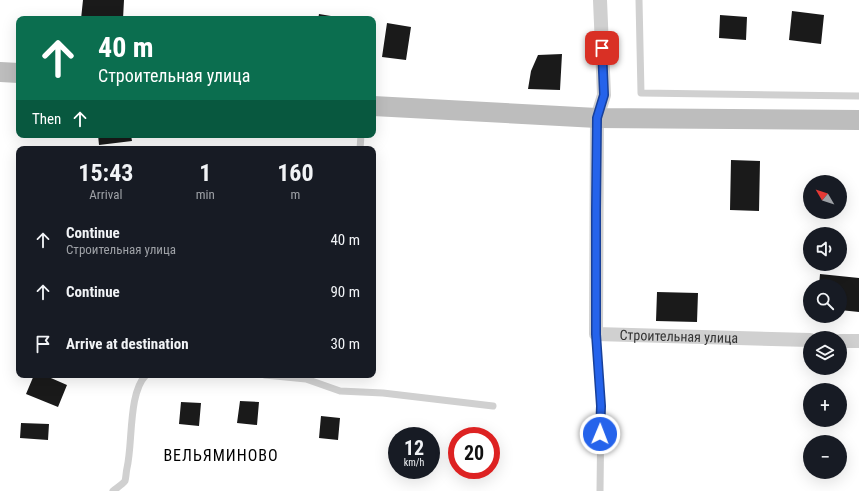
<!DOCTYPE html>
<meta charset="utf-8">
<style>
body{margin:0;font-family:"Roboto Condensed",sans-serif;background:#242831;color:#f1f3f6;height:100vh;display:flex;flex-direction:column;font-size:15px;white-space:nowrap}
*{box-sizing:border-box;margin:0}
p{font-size:13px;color:#9ea1a6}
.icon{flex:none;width:22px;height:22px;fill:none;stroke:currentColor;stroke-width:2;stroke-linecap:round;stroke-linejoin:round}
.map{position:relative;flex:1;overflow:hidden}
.side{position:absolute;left:16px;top:146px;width:360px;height:232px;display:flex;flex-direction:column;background:#171b24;border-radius:8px;box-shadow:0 4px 16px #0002}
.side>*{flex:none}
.hud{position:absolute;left:16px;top:16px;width:360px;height:122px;border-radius:8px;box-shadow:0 4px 16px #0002;background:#0b6e4f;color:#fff;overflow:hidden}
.needle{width:26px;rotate:309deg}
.fabs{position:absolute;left:803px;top:175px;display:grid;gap:8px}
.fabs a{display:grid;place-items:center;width:44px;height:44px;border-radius:50%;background:#171b24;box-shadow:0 4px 16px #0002;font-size:20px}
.speed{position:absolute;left:388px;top:427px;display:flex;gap:8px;font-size:20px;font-weight:700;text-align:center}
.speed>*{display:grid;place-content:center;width:52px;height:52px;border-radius:50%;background:#171b24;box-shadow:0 4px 16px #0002;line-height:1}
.speed small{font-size:10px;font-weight:400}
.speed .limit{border:6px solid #d22;background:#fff;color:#111}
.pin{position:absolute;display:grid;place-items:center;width:34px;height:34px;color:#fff;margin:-17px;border-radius:8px;box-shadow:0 2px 6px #0006}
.me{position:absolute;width:44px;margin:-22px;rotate:1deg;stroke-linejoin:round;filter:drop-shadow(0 0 3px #0008)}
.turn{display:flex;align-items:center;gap:14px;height:84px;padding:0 16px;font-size:18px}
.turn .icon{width:52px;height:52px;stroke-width:2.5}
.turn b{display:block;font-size:28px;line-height:34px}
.then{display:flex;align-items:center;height:38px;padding:0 16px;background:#0003;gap:8px;font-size:15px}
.eta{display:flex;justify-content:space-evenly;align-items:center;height:68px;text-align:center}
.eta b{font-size:24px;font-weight:700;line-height:28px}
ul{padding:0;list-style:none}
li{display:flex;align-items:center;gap:12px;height:52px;padding:0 16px}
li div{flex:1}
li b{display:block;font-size:15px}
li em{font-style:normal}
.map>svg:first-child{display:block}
.building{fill:#1a1a1a}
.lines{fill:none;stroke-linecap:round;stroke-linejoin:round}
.lane{stroke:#d0d0d0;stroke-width:7}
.street{stroke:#d0d0d0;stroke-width:14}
.secondary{stroke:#bdbdbd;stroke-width:20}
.route-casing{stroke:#184099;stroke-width:10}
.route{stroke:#2563eb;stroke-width:7}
.labels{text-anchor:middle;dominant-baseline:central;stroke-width:4;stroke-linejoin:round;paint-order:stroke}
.street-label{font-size:14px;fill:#333;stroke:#fff}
.quarter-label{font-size:16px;letter-spacing:1px;fill:#000;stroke:#fff}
</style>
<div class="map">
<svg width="859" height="491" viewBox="0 0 859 491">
<rect width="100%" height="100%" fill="#fff"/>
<path class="building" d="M83,0h41l-1,19h-42z
M792,11l32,4 -3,29 -32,-4z
M319,14l24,4v1h-25z
M720,15l27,2 -1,23 -27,-2z
M387,23l24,4 -5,33 -24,-3z
M562,54l-2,36 -32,-1 3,-18 7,-16z
M98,135h33l1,6 -33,4z
M731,160l29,1 -1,50 -29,-1z
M16,273h3v14h-1z
M820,274l39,4v34l-19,-2v-24h-21z
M657,292l41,1 -1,29 -41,-1z
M34,375h10l23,10 -9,22 -32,-13z
M240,401l19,1 -2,23 -20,-2z
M181,402l20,1 -2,23 -20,-2z
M321,416l19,2 -2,22 -19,-2z
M21,423l28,1 -1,16 -28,-2z"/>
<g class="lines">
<path class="lane" d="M639,0l2,93 218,3
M360,149l1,-14
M596,334l5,72 -1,85
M265,375l41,4 34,12 43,2 110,13
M113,491c3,-3 9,-6 12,-10 1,-3 1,-9 2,-13 6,-25 1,-75 19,-93"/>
<g class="street">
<path id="s1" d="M600,0l4,95 -7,23 -1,216 214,6"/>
<path d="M840,341h19"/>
</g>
<path class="secondary" d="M0,72l19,1
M373,106l224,12 262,2"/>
</g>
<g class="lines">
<g class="route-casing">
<path id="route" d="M600,434l1,-28 -5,-72v-124l1,-92 7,-23 -2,-47"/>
</g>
<use href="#route" class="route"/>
</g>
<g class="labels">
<g class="street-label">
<text stroke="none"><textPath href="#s1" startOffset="418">Строительная улица</textPath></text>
</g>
<g class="quarter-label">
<text x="221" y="455">ВЕЛЬЯМИНОВО</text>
</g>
</g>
</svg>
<div class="fabs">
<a><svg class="needle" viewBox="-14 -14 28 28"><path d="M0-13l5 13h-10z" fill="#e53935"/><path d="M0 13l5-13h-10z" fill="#9ea1a6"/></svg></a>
<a><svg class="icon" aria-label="sound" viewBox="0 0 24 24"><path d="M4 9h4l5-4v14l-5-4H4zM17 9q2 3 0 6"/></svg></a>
<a><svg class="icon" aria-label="search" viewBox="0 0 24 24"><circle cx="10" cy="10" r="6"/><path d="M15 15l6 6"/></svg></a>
<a><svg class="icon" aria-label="layers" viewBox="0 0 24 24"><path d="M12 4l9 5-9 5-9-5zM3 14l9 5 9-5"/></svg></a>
<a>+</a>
<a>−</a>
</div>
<div class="speed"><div>12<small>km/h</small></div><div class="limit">20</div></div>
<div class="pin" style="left:602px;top:48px;background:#d93025"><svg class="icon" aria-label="arrive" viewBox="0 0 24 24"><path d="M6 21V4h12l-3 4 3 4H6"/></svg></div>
<svg class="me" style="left:600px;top:434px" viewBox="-20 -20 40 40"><circle r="17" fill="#2563eb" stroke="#fff" stroke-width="3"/><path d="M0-11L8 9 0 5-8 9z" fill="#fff"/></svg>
<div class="hud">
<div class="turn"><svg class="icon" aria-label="ahead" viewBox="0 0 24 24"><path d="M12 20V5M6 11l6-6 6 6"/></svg><div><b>40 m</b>Строительная улица</div></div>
<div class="then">Then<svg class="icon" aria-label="ahead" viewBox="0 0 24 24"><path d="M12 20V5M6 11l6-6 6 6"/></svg></div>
</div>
<section class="side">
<div class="eta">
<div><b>15:43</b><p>Arrival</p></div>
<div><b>1</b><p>min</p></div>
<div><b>160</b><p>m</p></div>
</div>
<ul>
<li><svg class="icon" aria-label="ahead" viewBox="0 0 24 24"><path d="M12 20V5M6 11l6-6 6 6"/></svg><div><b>Continue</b><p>Строительная улица</p></div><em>40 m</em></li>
<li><svg class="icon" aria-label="ahead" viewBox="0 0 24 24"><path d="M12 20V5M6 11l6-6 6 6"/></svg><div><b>Continue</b></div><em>90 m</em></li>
<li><svg class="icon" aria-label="arrive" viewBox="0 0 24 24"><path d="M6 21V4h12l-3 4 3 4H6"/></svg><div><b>Arrive at destination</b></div><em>30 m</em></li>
</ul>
</section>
</div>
